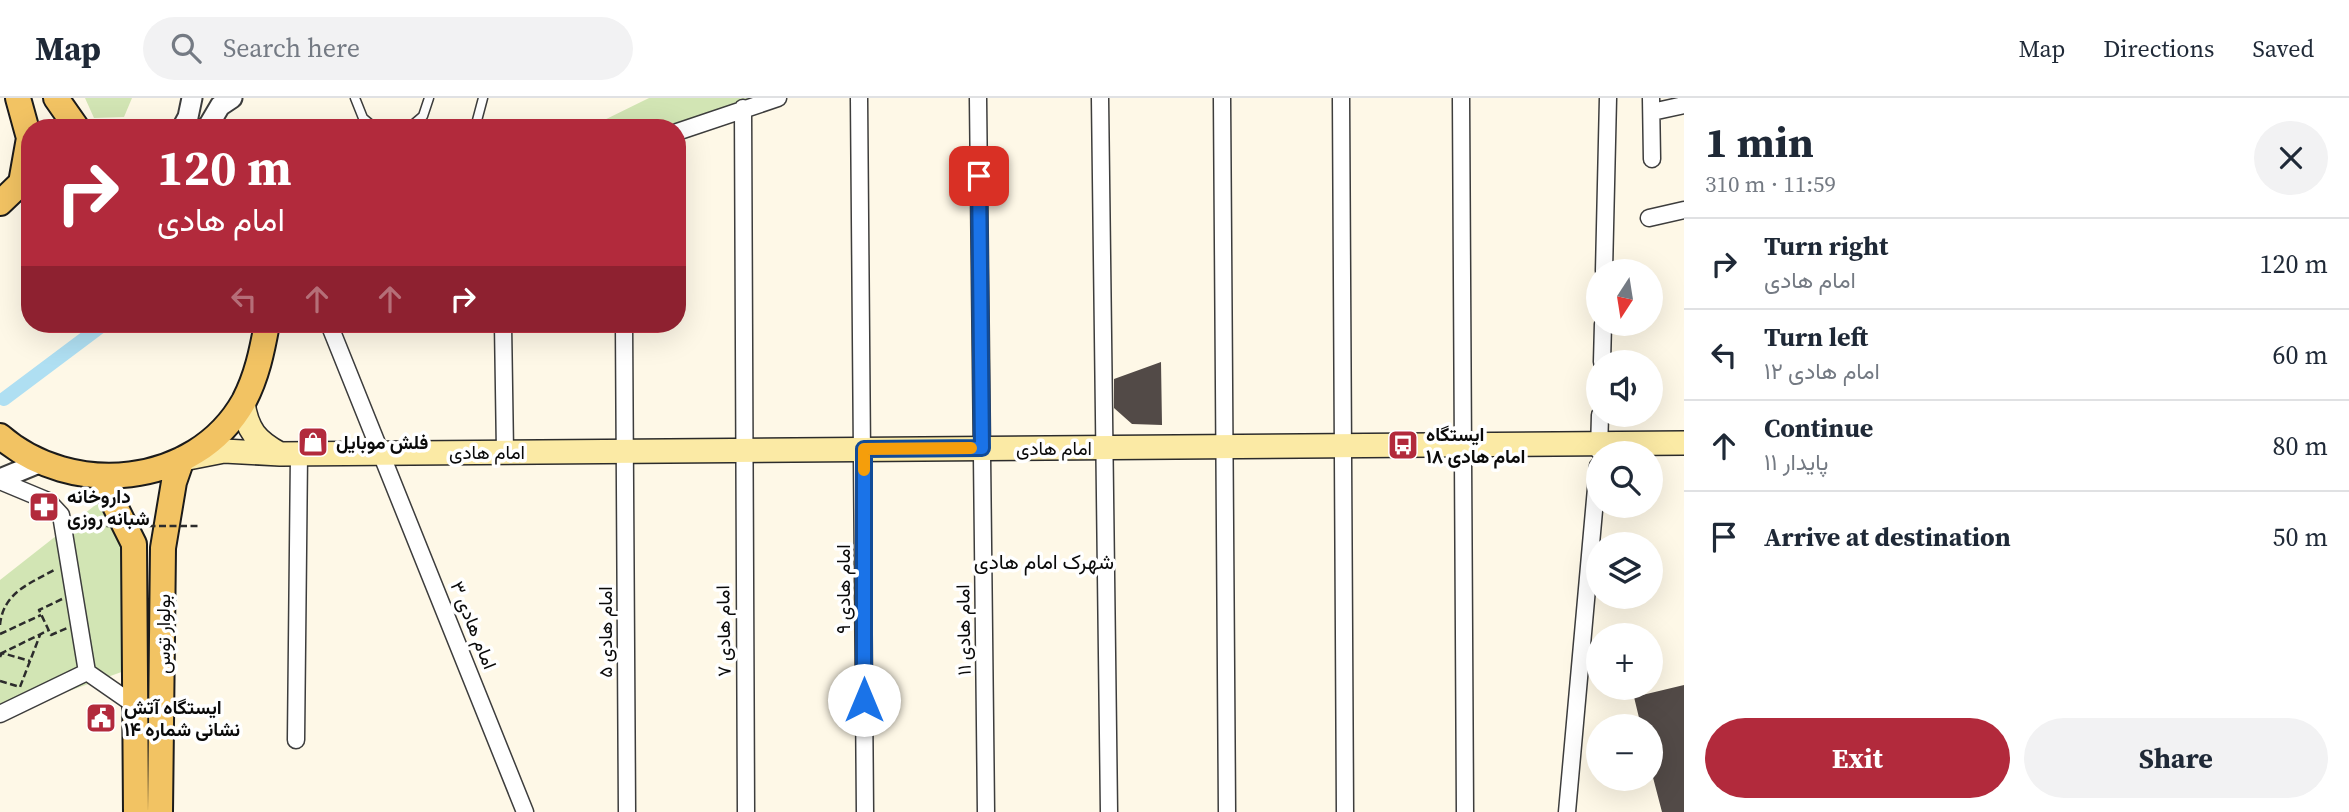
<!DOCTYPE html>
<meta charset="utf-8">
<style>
body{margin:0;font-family:"Source Serif 4",Vazirmatn,serif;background:#f2f2f3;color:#1f2937;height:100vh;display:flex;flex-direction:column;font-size:26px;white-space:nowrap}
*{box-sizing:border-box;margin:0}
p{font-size:23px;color:#747a83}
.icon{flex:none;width:38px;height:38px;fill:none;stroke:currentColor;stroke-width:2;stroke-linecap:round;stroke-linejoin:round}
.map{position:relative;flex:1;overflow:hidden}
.side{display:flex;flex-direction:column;background:#fff;width:665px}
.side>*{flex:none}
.hud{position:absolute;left:21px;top:21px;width:665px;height:214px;border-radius:28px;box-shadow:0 7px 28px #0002;background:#b22a3c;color:#fff;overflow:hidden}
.needle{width:46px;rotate:192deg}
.fabs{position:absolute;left:1586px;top:161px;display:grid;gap:14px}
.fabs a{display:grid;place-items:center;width:77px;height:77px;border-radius:50%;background:#fff;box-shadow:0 7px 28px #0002;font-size:35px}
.pin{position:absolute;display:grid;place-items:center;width:60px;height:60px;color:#fff;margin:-30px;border-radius:14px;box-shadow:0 4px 10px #0006}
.me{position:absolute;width:77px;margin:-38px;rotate:0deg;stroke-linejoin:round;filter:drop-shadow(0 0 5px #0008)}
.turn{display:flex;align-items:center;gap:24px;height:147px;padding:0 21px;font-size:32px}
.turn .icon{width:91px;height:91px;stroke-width:2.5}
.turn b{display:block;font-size:49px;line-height:60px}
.lanes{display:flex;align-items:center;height:66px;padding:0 21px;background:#0003;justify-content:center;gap:35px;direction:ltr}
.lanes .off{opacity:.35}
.round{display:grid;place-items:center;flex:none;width:74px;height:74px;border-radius:37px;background:#f2f2f3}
.summary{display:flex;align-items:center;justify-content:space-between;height:119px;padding:0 21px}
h1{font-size:42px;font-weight:700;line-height:52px}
.cta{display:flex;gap:14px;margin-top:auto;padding:14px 21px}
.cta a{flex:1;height:80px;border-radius:42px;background:#b22a3c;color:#fff;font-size:28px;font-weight:700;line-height:80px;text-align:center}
.cta a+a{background:#f2f2f3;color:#1f2937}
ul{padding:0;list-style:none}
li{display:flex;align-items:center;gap:21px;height:91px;padding:0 21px;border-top:2px solid #e0e1e3}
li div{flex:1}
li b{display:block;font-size:26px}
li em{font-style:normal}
header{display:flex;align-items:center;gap:42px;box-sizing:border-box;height:98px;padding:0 35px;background:#fff;border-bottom:2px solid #e0e1e3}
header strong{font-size:33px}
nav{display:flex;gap:38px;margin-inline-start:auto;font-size:24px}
.search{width:490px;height:63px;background:#f2f2f3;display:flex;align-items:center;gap:18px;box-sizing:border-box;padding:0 24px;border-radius:38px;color:#747a83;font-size:26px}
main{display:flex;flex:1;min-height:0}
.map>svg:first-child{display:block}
.green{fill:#d2e5b4}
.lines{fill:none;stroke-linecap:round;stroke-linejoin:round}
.canal{stroke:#afdff2;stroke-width:14}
.building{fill:#524a47}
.service-casing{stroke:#3d3d3d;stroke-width:11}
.minor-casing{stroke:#3d3d3d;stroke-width:19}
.tertiary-casing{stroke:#3d3d3d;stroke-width:23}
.secondary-casing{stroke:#2c2c2c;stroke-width:26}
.primary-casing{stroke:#1b1b1b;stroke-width:28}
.path{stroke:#2c2c2c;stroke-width:2.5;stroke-dasharray:7 3.5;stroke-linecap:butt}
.service{stroke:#fff;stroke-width:8}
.minor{stroke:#fff;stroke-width:16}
.tertiary{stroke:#fff;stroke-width:19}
.secondary{stroke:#fbeaa5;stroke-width:23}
.primary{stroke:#f2c363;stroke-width:24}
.path-bridge{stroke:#2c2c2c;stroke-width:2.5;stroke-dasharray:7 3.5;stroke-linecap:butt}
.route-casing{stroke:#114b97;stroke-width:18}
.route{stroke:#1a73e8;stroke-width:12}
.slow{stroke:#f59e0b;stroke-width:12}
.labels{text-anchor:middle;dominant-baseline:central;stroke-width:7;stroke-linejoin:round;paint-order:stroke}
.poi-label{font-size:19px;font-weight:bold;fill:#0a0a0a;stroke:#fff;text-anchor:start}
.street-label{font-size:19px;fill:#0a0a0a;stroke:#fff}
.neighbourhood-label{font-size:21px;fill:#0a0a0a;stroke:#fff}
</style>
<header>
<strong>Map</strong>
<div class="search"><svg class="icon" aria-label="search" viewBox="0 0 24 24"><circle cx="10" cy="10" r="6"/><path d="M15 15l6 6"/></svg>Search here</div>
<nav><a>Map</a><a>Directions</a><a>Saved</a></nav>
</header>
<main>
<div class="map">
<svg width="1684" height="714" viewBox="0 0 1684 714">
<rect width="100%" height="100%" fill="#fef8e7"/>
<path class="green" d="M85,0h47l-8,19 -30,1z
M649,0h101l-78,30h-84z
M98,405l27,40 2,127 -127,46v-136z"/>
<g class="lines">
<path class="canal" d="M4,301l100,-75"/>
</g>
<path class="building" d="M1161,264l1,63 -30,-1 -18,-16v-29z
M1684,587v127h-22l-12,-46v-40h-9l-7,-29z"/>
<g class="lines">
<g class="service-casing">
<path id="service" d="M355,0l8,20 12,10
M409,30l14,-12 6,-18
M475,30l8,-30"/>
</g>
<g class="minor-casing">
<path id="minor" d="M859,0l6,714
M978,0l8,714
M1100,0l9,714
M1222,0l5,714
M1341,0l4,714
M1461,0l4,714
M1651,0l1,61
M743,10l3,704
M1652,14l32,-7
M677,34l101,-34
M1649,120l35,-8
M1604,173l4,-173
M329,226l196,488
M503,226l2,128
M624,226l3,488
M1602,264l1,-38
M1599,353l1,-36
M0,383l48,20 13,14 26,157 49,34
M0,616l87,-42
M296,642l3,-286
M1567,714l31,-346"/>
</g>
<g class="tertiary-casing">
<path id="tertiary" d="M182,30l6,-11 4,-19
M207,30l13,-22 12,-8
M0,381l39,-16"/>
</g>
<g class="secondary-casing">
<path id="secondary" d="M243,305c4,27 13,38 37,51
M183,361l41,-8 56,3 1404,-11"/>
</g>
<g class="primary-casing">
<path id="primary" d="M18,0l11,40 -8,45
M56,0l21,30
M0,105l21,-20 9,-4
M0,338c71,62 195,52 244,-35 13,-25 18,-50 23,-77
M101,380l33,66 2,268
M160,714l3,-264 11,-66 8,-23"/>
</g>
<path class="path" d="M62,501l-23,11 12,25 16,-7
M0,527c3,-33 31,-42 56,-56
M0,536l41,-19
M0,556l49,-24
M0,559l2,-4 28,8
M0,583l20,6 20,-52"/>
<use href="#service" class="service"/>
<use href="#minor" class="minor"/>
<use href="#tertiary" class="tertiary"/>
<use href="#secondary" class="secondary"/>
<use href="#primary" class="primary"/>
<path class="path-bridge" d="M96,428h104"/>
</g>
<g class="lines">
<g class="route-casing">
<path id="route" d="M864,602v-251l118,-1 -3,-272"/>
</g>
<use href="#route" class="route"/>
<path class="slow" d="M864,372v-21l107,-1"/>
</g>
<defs>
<g id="shop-square" transform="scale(1.575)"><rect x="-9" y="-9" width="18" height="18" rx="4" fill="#b22a3c" stroke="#fff"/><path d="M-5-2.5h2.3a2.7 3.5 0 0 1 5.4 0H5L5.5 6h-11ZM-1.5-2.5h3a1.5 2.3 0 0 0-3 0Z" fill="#fff"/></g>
<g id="bus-square" transform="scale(1.575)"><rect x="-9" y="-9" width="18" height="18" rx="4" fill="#b22a3c" stroke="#fff"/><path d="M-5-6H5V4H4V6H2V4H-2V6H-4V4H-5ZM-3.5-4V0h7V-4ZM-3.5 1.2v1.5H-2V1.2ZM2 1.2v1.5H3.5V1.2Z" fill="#fff"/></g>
<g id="pharmacy-square" transform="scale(1.575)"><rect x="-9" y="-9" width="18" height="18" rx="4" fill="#b22a3c" stroke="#fff"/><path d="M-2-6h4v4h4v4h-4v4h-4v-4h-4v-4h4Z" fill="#fff"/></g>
<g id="civic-square" transform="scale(1.575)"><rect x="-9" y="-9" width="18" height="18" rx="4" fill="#b22a3c" stroke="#fff"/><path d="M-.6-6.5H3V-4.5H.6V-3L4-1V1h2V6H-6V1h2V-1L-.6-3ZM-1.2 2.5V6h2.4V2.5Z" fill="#fff"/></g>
</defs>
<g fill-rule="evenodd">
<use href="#shop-square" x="313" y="344"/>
<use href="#bus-square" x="1403" y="347"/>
<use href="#pharmacy-square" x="44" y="409"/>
<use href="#civic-square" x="101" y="620"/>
</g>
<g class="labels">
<g class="poi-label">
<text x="1426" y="336">ایستگاه<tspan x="1426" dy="22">امام هادی ۱۸</tspan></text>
<text x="336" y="344">فلش موبایل</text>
<text x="67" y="398">داروخانه<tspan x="67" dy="22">شبانه روزی</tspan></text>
<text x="124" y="609">ایستگاه آتش<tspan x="124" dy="22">نشانی شماره ۱۴</tspan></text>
</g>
<g class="street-label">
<text x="1054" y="350">امام هادی</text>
<text x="487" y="354">امام هادی</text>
<text transform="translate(843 491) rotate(-90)">امام هادی ۹</text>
<text transform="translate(474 527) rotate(68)">امام هادی ۳</text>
<text transform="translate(963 532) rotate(-91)">امام هادی ۱۱</text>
<text transform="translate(723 533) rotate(-91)">امام هادی ۷</text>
<text transform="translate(605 534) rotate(-90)">امام هادی ۵</text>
<text transform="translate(163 536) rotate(-90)">بولوار توس</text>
</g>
<g class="neighbourhood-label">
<text x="1044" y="463">شهرک امام هادی</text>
</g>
</g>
</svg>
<div class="fabs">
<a><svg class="needle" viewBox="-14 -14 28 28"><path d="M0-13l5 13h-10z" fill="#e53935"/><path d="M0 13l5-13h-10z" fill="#747a83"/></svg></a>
<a><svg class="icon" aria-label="sound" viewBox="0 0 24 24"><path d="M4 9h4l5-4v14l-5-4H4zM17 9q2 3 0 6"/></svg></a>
<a><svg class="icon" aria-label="search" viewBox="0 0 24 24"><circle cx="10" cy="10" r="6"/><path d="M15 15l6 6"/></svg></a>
<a><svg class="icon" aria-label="layers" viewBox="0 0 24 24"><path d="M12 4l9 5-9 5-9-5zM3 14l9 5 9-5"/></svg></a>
<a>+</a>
<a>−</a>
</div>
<div class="pin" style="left:979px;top:78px;background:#d93025"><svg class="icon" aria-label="arrive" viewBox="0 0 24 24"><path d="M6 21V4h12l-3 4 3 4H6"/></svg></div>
<svg class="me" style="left:864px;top:602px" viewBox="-20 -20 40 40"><circle r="19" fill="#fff"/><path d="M0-13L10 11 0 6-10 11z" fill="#1a73e8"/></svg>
<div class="hud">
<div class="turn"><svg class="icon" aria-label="right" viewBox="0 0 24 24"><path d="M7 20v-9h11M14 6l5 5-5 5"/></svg><div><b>120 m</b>امام هادی</div></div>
<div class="lanes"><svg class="icon off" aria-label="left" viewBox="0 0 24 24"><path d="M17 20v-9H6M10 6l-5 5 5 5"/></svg><svg class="icon off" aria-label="ahead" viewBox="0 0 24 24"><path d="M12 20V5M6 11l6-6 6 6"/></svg><svg class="icon off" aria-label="ahead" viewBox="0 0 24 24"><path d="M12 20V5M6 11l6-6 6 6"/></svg><svg class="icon" aria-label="right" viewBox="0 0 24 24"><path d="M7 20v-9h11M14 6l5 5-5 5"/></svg></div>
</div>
</div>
<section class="side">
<div class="summary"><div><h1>1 min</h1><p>310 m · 11:59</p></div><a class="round"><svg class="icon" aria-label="close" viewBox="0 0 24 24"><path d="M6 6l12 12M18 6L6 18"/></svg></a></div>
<ul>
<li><svg class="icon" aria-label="right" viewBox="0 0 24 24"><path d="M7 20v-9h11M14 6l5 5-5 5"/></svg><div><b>Turn right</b><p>امام هادی</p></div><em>120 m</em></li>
<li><svg class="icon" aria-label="left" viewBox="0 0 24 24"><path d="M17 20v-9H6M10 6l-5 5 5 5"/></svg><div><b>Turn left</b><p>امام هادی ۱۲</p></div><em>60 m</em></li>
<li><svg class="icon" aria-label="ahead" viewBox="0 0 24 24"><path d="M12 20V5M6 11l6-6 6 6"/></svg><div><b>Continue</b><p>پایدار ۱۱</p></div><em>80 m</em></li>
<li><svg class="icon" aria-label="arrive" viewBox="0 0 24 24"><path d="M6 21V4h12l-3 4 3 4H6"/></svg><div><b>Arrive at destination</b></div><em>50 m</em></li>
</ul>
<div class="cta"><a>Exit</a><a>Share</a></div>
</section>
</main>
